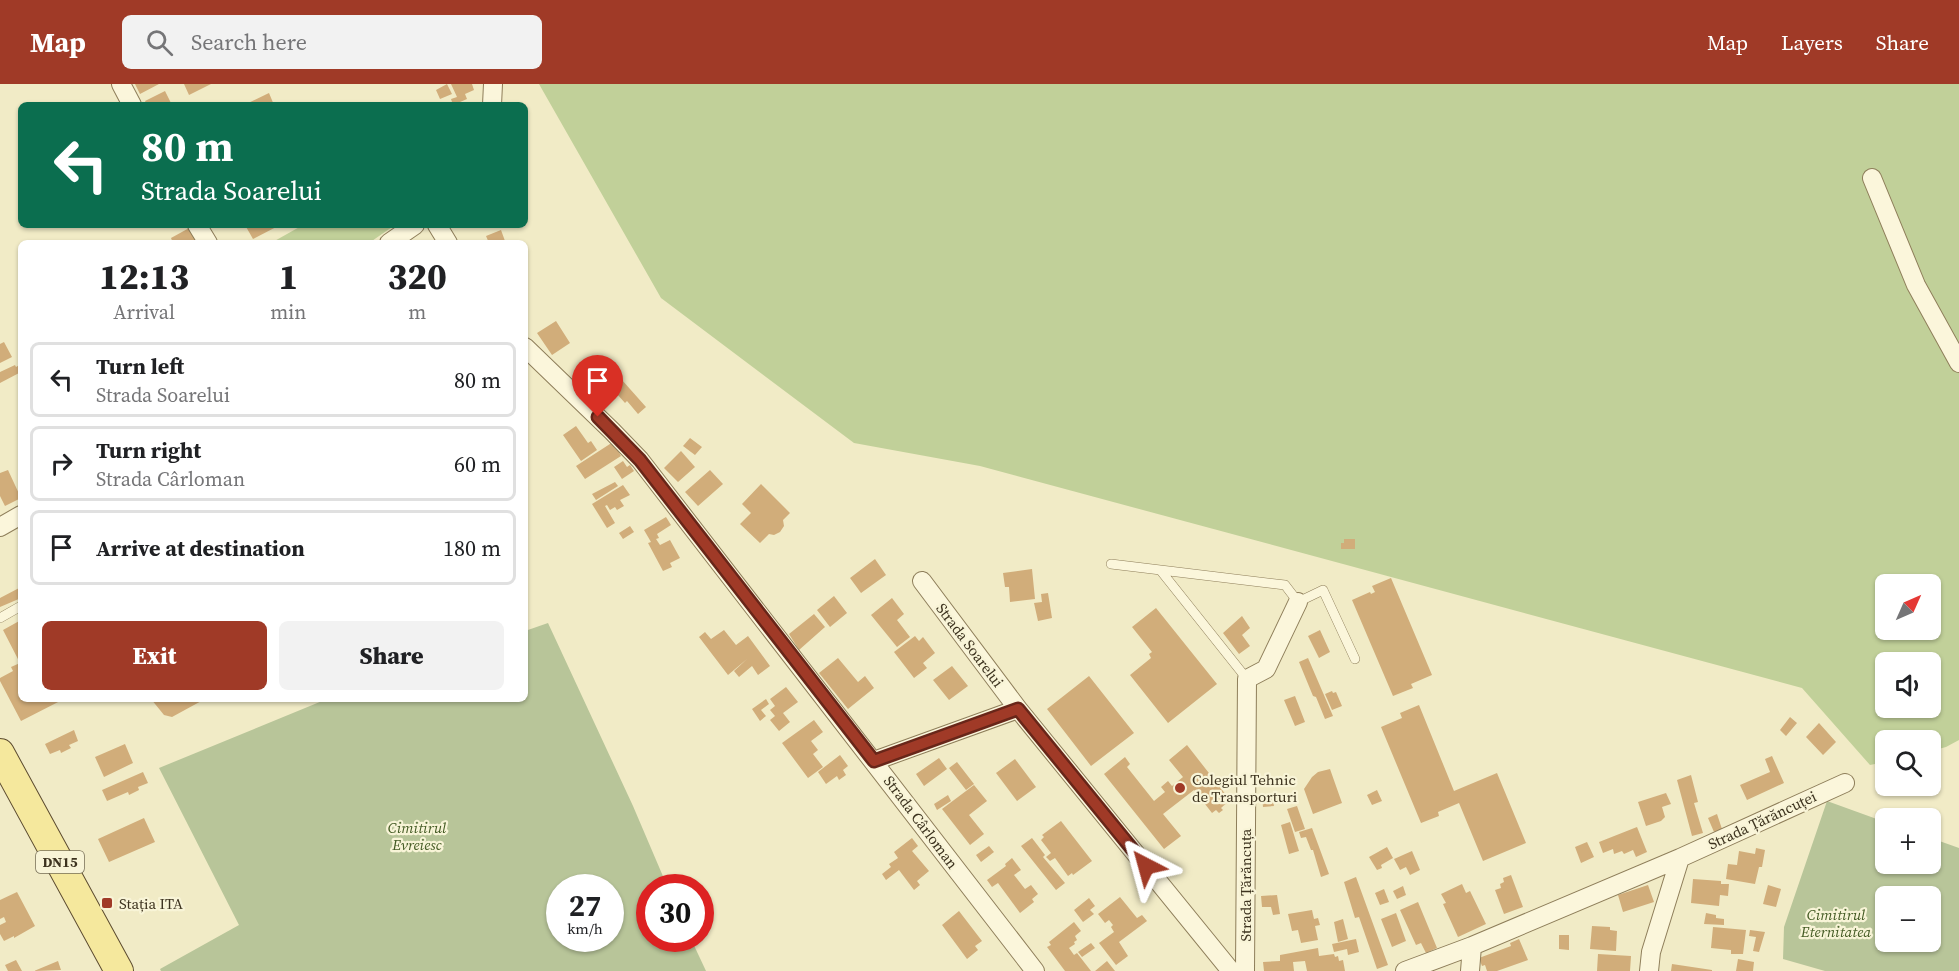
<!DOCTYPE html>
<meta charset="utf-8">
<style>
body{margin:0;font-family:"Source Serif 4",serif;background:#f2f2f2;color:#202124;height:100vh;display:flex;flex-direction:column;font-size:22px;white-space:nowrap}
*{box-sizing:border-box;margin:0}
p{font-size:20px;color:#757577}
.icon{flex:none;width:33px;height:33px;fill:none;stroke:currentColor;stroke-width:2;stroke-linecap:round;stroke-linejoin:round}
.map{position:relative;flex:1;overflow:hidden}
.panel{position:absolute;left:18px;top:156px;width:510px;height:462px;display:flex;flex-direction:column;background:#fff;border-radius:9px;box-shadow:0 2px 4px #0004}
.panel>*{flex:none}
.banner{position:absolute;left:18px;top:18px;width:510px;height:126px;border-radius:9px;box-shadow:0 2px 4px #0004;background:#0b6e4f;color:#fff;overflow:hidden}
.needle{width:39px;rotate:45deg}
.controls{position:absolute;left:1875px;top:490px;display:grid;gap:12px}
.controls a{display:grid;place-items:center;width:66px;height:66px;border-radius:9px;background:#fff;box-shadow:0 2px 4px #0004;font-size:30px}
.speed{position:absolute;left:546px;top:790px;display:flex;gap:12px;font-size:30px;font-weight:700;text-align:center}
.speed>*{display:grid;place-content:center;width:78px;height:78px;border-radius:50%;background:#fff;box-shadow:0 2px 4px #0004;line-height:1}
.speed small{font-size:15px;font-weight:400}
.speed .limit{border:9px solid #d22;background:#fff;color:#111}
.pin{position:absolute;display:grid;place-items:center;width:51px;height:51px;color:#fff;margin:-62px -26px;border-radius:50% 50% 50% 0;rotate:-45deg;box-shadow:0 0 6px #0007}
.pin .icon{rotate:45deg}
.me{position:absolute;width:66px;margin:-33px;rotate:321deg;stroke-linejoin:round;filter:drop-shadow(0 0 4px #0008)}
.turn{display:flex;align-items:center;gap:21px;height:126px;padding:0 24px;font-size:27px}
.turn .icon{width:78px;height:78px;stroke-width:2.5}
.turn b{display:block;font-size:42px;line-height:51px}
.eta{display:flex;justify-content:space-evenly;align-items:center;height:102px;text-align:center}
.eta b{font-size:36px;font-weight:800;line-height:42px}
.primary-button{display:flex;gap:12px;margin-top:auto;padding:12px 24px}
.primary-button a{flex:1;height:69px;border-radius:9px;background:#a03a27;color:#fff;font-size:24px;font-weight:800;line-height:69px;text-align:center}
.primary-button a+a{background:#f2f2f2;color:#202124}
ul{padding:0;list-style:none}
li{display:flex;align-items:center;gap:18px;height:75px;margin:0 12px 9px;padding:0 12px;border:3px solid #e0e0e0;border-radius:9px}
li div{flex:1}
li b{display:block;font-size:22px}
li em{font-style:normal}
header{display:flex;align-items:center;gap:36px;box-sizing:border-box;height:84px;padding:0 30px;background:#a03a27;color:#fff}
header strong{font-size:28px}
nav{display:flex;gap:33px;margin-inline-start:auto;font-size:21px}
.search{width:420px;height:54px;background:#f2f2f2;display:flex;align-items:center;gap:15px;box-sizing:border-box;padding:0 21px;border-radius:9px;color:#757577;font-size:22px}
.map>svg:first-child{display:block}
.green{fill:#c1d099;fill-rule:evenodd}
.cemetery{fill:#b8c599;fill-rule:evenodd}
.building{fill:#d1ad7a}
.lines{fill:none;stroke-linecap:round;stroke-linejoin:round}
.service-casing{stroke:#8e7e5a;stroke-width:10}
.minor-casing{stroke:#8e7e5a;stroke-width:20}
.primary-casing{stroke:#5c4b2f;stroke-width:30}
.service{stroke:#fbf6db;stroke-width:9}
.minor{stroke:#fbf6db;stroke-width:18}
.primary{stroke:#f5e89d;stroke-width:28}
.route-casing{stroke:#682619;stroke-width:15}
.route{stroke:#a03a27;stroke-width:10}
.poi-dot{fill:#a03a27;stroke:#f8f4d7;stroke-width:2}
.labels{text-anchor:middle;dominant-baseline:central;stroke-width:4.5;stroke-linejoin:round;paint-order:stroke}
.shield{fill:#f8f4d7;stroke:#756d56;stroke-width:1.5}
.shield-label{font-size:14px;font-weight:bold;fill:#3d331f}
.street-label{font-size:15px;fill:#3d331f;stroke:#f8f4d7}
.poi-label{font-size:15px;fill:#3d331f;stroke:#f8f4d7;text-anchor:start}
.park-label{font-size:15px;font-style:italic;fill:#445b24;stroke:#f8f4d7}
</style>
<header>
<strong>Map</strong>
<div class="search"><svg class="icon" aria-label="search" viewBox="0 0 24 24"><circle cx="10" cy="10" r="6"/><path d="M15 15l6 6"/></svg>Search here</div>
<nav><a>Map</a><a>Layers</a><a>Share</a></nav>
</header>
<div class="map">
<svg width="1959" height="887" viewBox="0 0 1959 887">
<rect width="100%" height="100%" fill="#f1ebc6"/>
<path class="green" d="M539,0h1420v656l-13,7 -15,4 -1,-10h-44l-1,21 -15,3 -68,-77 -822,-222 -126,-23 -193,-145zM1886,501h44v45h-44zM1886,579h44v45h-44z
M303,141h92l-26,18h-98z"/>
<path class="cemetery" d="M548,539l85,183 35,82h-18v51h41l15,32h-545l-1,-2 79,-44 -80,-157 168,-69h198v-68zM560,804h50v51h-50z
M1827,717l58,21 1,42h44l1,-26 28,10v123h-134l-42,-12 1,-32zM1886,813h44v45h-44z"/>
<path class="building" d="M135,0h24l-19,10z
M184,0h27l-22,11z
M447,0l5,10 -12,5 -4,-9z
M451,0h21l2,6 -9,4 2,5 -14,6 -2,-6 6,-2z
M165,7l7,14h-25l-2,-4z
M269,9l5,12h-30z
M245,141h35l-27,14z
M191,143l5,16h-23l-2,-5z
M501,146l4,11 -5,2h-11l-3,-7z
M556,237l14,22 -18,12 -15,-22z
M4,258l8,15 -12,6v-19z
M606,278l40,45 -8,7 -11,-13 -2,2 -16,-18 -12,10 -12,-15z
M21,280v8l-21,11v-11l15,-7 1,2z
M576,342l12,17 3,-2 6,9 -16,11 -18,-26z
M690,354l12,9 -7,8 -12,-9z
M613,358l8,14 -36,23 -9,-13z
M681,367l14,16 -17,15 -14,-14z
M623,377l4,6 3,-2 4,6 -12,8 -8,-12z
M8,386l13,28 -16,8 -5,-10v-23z
M710,386l13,14 -25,22 -13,-14z
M615,398l3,4 -22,14 -4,-6z
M761,400l29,29 -7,7 1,6 -4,6 -6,3 -5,-1 -9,9 -20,-19 11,-11 -9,-9z
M623,401l7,10 -10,5 4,6 -7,4 -2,-3 -5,3 -3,-5 -2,1 10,17 -8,5 -15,-24z
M666,433l5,8 -14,9 2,4 -3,1 4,6 10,-5 10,18 -10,5 2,4 -9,4 -15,-28 3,-1 -7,-12z
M630,442l4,6 -11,7 -4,-6z
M1344,455h11v10h-14v-6h3z
M875,475l11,16 -25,18 -11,-15z
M1032,485l3,30 -25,3 -1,-15h-4l-2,-14z
M1391,494l41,97 -21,9 2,4 -20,8 -41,-96 18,-8 1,2 4,-2 -3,-6z
M21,503v11l-21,9v-9z
M1048,509l4,25 -14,3 -4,-18 8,-1 -1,-8z
M834,512l13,17 -17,14 -13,-17z
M892,514l12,16 -7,6 13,17 -13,10 -26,-32z
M1156,524l61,76 -49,39 -38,-48 21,-17 -2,-4 3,-2 -20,-25z
M814,530l11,13 -26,23 -10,-16z
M1242,532l8,12 -8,7 8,11 -11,8 -16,-21z
M21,536v79h43l-43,22 -21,-40v-3l13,-7 -2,-4 9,-4 -17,-33z
M724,546l12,15 12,-9 22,30 -12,9 -6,-9 -13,11 -5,-6 13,-12 -19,16 -29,-38 6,-5 6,7z
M1320,546l10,22 -11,6 -11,-22z
M915,552l4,5 4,-4 12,16 -12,10 4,5 -13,10 -20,-26z
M838,574l20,24 7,-6 9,12 -26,21 -29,-36z
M1308,574l25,58 -8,3 -9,-22 -3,-1 -14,-34z
M952,582l16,20 -19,14 -16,-20z
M1089,592l45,57 -43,33 -44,-57z
M786,603l12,15 -15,11 7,9 -11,9 -9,-11 5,-4 -5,-6 5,-4 -5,-7z
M1332,607l1,2 3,-1 6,14 -10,4 -7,-16z
M1295,612l10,26 -10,4 -11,-26z
M151,615h12l2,3 7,-3h33l-33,18 -8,-2z
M766,615l3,5 -8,6 5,6 -6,5 -8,-12z
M1419,621l35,86 43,-18 29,70 -43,18 -24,-58 -21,9 1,4 -18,7 -40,-96 21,-9 -2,-5z
M1790,633l7,6 -11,13 -6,-6z
M814,636l9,12 -12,9 7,9 -5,4 10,13 -15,11 -26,-35z
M1819,639l17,19 -13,13 -17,-18z
M74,646l4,11 -9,4 2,3 -10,5 -1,-3 -10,4 -5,-10z
M125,660l8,19 -29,14 -9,-20z
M1187,661l43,55 -9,8 2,2 -4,3 -3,-3 -4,3 -18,-23 -31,24 18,22 -17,13 -60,-75 21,-17 5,7 -3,3 27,34 11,-9 -4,-5 7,-6 4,5 11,-9 -14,-17z
M840,671l8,11 -5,4 3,5 -7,5 -2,-4 -11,8 -8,-12z
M1772,672l12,27 -37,17 -7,-15 30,-13 -5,-13z
M939,674l8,11 -23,17 -8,-12z
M1015,675l21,28 -19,14 -21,-28z
M957,678l17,22 -8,6 -17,-22z
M1330,685l12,34 -29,11 -9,-25 8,-12 6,-5z
M143,688l5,11 -10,4 1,3 -10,5 -1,-3 -21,9 -5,-11z
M1691,691l7,27 -4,1 9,30 -11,3 -15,-56z
M974,701l13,16 -18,14 15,19 -14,11 -28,-36z
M1377,706l5,11 -10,4 -5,-10z
M1666,709l5,11 -9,3 3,10 -4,4 -15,5 -8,-24z
M948,711l3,6 -14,9 -3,-6z
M1272,712l2,10 -11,1 -1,-10z
M1297,722l8,23 -10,3 -8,-23z
M1717,730l5,15 -8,3 -6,-14z
M144,734l11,24 -46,20 -11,-23z
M1061,737l31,40 -19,14 -1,-2 -4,3 -13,-18 -5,3 -4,-4 5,-4 -10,-13 3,-3 -2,-2z
M1290,738l9,29 -10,3 -8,-29z
M1637,743l10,25 -11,5 -3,-7 -9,4 -2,-3 -8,3 -1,-5 -10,4 -4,-11z
M1312,744l17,46 -8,3 -8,-27h-2l-5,-13 -5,1 -2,-6z
M912,754l6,8 -6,5 17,20 -12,10 3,4 -6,5 -15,-20 -13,10 -4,-6 9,-7 -2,-3 9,-6 -4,-6z
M1032,754l13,17 -2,2 22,26 -9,7 -35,-44z
M1587,758l7,15 -13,6 -6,-16z
M989,762l5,6 -13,10 -5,-7z
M1387,763l6,11 -12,7 1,3 -5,2 -8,-13z
M1756,764l9,2 -3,17h-3l-4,17 -29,-5 2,-15 9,1 2,-14 16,3z
M1412,767l8,19 -10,5 -4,-8 -6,3 -6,-11z
M1012,774l9,12 -7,5 11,14 6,-4 7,9 -6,5 2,3 -14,11 -22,-30 -6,4 -5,-7 19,-14 -1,-2z
M1511,791l12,32 -19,7 -9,-24 6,-2 -1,-4 4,-2 -1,-4z
M1356,793l32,88 -11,4 -18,-52 -4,1 -11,-36z
M1693,795l28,2v3h8l-1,12 -8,-1 -1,11 -28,-3z
M1462,800l4,9 4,-2 16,33 -28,13 -15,-33 3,-1 -5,-9z
M1648,801l6,17 -31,10 -5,-17z
M1768,801l13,4 -5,18 -13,-3z
M1403,802l3,9 -9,4 -4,-8z
M1384,805l5,13 -9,3 -5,-12z
M17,808l18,34 -21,12v-2l-10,5 -4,-7v-9l6,-3 -2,-5 -4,2v-19z
M1277,811l3,19 -7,1 -2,-8h-9l-1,-11z
M1120,813l17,21 5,-3 5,6 -28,21 9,14 -12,9 -17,-22 15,-11 -3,-5 2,-2 -4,-5 -4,3 -7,-9z
M1089,814l6,8 -5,4 4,4 -11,8 -9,-12z
M1418,818l19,46 -11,5 -5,-10 -5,2 -16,-35z
M1312,826l2,9 4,-1 2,7 -5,1 3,14 -17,3 -3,-13 -6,1 -4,-17z
M959,827l23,30 -7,5 3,4 -11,9 -25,-34z
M1396,829l10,28 -14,6 -11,-28z
M1706,829l10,2v3l8,1v6l-20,-1z
M1343,835l5,20 -10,3 -4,-20z
M1074,838l7,9 -6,5 2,4 -3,2 1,2 -6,4 5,7 3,-2 14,18h-26l-18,-24 4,-2 -2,-3z
M1592,842l18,1v3l7,1 -1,20 -26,-2z
M1713,843l33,3 -3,24h-12v-4l-20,-2z
M1750,846l15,2 -6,20 -6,-1 3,-14 -7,-1z
M1559,851h10v15l-10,-1z
M1356,855l3,13 -11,3 -1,-6 -13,3 -2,-8z
M1519,855l9,21 -31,11h-10l-2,-6 -3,1 -3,-8 32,-12 -1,-3z
M1091,859l4,5 -13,9 -4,-5z
M1318,864l1,8 15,-2 1,3 3,-1 1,5 4,-1 2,11h-38l-2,-10 -12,1 1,9h-30l-1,-9 17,-1v-6z
M1598,870l33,2 -1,15h-33z
M1738,875l16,3 -1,9h-17z
M16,876l6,11h-14l-3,-6z
M58,877l3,9 -27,1z
M1107,877l8,10h-20z
M1672,880l40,6v1h-41z"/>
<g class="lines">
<g class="service-casing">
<path id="service" d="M1111,480l174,21 13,17 25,-12 32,69
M1161,487l86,108
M0,534l21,-12"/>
</g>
<g class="minor-casing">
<path id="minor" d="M121,0l11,21
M492,21l1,-21
M1872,94l44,107 43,78
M197,141l11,18
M437,141l11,18
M389,159l26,-18
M525,263l87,84 28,29 395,511
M0,443l21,-12
M922,497l96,128 213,262
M874,677l144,-52
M1245,887l2,-292 19,-10 32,-67
M1405,887l67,-25 208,-88 165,-75
M1470,887l2,-25
M1649,887l2,-19 29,-94"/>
</g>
<g class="primary-casing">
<path id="primary" d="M0,669l119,218"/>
</g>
<use href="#service" class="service"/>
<use href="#minor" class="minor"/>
<use href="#primary" class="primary"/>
</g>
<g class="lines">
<g class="route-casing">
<path id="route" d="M598,333l42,43 234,301 144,-52 128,157"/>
</g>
<use href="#route" class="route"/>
</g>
<g class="poi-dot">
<circle cx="1180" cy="704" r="6"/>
<rect x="101" y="813" width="12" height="12" rx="3"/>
</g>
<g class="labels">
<rect class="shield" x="36" y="767" width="48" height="22" rx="4.5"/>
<g class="shield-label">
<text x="60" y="778">DN15</text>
</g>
<g class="street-label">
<text transform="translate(970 561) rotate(53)">Strada Soarelui</text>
<text transform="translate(1762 736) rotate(-25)">Strada Țărăncuței</text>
<text transform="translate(921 738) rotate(53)">Strada Cârloman</text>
<text transform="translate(1245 801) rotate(-90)">Strada Țărăncuța</text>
</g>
<g class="poi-label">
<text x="1192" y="695">Colegiul Tehnic<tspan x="1192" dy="17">de Transporturi</tspan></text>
<text x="119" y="819">Stația ITA</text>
</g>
<g class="park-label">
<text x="417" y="743">Cimitirul<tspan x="417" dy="17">Evreiesc</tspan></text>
<text x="1836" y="830">Cimitirul<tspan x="1836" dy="17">Eternitatea</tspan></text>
</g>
</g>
</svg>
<div class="controls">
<a><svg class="needle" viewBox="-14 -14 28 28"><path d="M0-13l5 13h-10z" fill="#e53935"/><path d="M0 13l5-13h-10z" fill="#757577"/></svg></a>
<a><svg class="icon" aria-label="sound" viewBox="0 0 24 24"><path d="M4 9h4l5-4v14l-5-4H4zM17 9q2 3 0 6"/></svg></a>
<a><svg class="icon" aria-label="search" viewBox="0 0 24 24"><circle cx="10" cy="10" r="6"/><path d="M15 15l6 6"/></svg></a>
<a>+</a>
<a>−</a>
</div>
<div class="speed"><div>27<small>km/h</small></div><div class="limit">30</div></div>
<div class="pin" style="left:598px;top:333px;background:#d93025"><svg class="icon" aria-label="arrive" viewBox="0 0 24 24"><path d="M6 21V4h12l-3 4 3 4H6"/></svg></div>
<svg class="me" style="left:1146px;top:782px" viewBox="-20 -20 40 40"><path d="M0-17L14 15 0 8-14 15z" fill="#a03a27" stroke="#fff" stroke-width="4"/></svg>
<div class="banner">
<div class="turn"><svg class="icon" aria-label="left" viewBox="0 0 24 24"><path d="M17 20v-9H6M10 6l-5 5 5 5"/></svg><div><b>80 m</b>Strada Soarelui</div></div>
</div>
<section class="panel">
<div class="eta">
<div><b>12:13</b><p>Arrival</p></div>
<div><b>1</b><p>min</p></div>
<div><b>320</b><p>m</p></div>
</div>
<ul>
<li><svg class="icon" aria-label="left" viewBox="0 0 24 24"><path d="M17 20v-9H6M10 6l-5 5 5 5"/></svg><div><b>Turn left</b><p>Strada Soarelui</p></div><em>80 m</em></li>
<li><svg class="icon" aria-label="right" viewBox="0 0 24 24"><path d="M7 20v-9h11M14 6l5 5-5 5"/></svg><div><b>Turn right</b><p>Strada Cârloman</p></div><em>60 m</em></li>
<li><svg class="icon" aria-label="arrive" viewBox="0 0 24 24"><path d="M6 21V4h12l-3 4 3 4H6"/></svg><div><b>Arrive at destination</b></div><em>180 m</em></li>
</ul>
<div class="primary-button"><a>Exit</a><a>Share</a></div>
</section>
</div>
